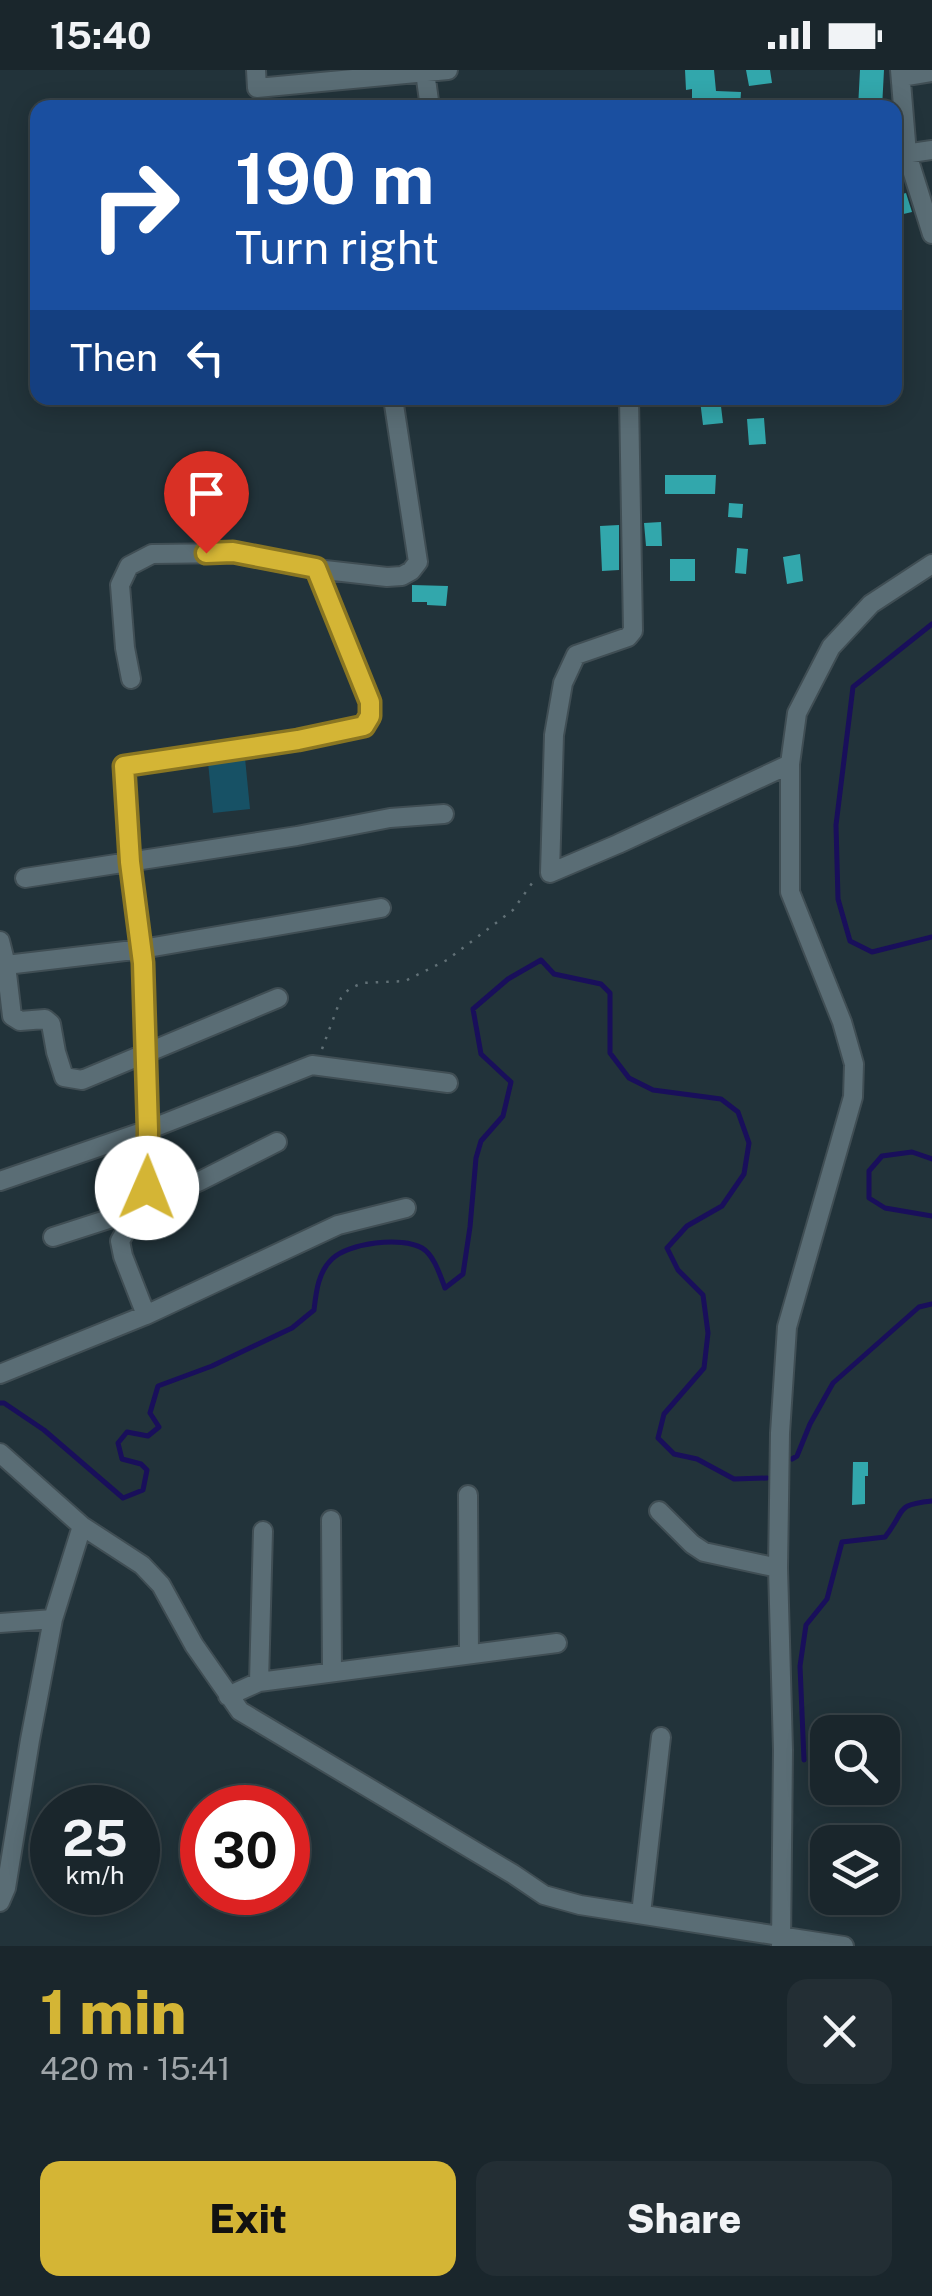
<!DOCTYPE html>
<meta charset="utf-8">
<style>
body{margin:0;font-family:"Public Sans",sans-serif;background:#232e34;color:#f1f3f6;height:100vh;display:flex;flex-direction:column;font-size:38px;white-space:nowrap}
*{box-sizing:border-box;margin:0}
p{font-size:32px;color:#9fa5a9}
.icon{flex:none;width:55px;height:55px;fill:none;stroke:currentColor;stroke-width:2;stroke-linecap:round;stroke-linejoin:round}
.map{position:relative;height:1876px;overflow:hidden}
.details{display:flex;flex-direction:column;background:#1a262c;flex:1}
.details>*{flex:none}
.banner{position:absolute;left:30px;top:30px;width:872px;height:305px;border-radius:20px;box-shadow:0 5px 25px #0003,0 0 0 2px #384348;background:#1a4fa0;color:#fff;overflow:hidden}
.controls{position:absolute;left:810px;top:1645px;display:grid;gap:20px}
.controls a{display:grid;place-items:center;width:90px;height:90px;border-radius:20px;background:#1a262c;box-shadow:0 5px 25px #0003,0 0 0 2px #384348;font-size:50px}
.speed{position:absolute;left:30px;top:1715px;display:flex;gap:20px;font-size:50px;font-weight:700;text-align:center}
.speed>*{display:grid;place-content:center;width:130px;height:130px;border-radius:50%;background:#1a262c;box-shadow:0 5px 25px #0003,0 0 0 2px #384348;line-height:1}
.speed small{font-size:25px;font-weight:400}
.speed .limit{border:15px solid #d22;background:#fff;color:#111}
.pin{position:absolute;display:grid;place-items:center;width:85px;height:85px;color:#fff;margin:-102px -42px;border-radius:50% 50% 50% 0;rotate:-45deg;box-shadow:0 0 10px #0007}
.pin .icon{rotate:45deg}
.me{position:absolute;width:110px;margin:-55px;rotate:1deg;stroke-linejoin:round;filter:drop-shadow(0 0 8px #0008)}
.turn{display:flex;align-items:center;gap:35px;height:210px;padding:0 40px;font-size:45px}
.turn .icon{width:130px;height:130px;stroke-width:2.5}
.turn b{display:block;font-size:70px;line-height:85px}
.then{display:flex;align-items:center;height:95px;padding:0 40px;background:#0003;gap:20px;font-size:38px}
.round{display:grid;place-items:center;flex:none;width:105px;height:105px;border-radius:20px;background:#232e34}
.summary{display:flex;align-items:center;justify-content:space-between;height:170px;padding:0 40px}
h1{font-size:60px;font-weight:800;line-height:75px;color:#d4b535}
.primary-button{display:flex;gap:20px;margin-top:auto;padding:20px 40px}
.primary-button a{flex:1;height:115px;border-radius:20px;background:#d4b535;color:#111;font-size:40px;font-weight:800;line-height:115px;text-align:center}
.primary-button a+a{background:#232e34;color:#f1f3f6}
.status{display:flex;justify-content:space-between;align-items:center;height:70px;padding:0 50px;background:#1a262c;direction:ltr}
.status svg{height:28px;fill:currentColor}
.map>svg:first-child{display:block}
.green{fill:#175165}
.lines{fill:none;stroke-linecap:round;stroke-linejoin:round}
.stream{stroke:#190f5b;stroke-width:5}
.building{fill:#32a7ac}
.minor-casing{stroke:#404e54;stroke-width:22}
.path{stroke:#617076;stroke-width:2.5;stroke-dasharray:2.5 8;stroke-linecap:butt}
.minor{stroke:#5a6d75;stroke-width:18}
.route-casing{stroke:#8a7622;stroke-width:25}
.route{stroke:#d4b535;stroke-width:18}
</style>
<div class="status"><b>15:40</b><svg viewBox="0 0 49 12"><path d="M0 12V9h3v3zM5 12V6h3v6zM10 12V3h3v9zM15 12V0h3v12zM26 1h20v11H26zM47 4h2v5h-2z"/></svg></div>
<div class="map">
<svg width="932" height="1876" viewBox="0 0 932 1876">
<rect width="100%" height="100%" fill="#22333a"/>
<path class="green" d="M245,688l5,51 -37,4 -5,-51z"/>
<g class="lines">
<path class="stream" d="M932,554l-79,63 -17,138 2,74 12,42 22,11 60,-15
M932,1089l-20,-7 -30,4 -13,15v27l16,10 47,8
M0,1333h4l40,27 79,68 20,-8 4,-20 -6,-6 -19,-5 -4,-16 9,-11 21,4 11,-9 -9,-14 8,-27 54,-20 80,-38 22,-18c2,-17 4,-38 18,-51 16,-16 70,-23 90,-11 12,7 18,27 23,40l18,-14 7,-47 6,-69 5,-17 22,-25 8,-34 -30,-28 -8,-45 35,-30 33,-19 13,14 47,10 9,9v60l19,25 24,12 68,9 17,13 11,31 -5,31 -22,32 -35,20 -20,22 11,22 25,25 5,38 -4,35 -40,46 -6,24 16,16 23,5 37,20 33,-1
M792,1389l5,-3 13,-32 23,-41 86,-76 13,-3
M804,1690l-4,-94 6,-41 21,-26 15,-57 43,-5c22,-28 9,-32 47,-36"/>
</g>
<path class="building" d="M685,0h29l2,21 25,1 -1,16h-48v-19l-6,1z
M746,0h24l2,13 -23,3z
M860,0h24l-2,38h-24z
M906,123l6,19 -17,4v-20z
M720,328l3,25 -20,2 -3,-25z
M764,348l2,26 -17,1 -2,-26z
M665,405h51l-1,19h-50z
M729,433l14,1 -1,14 -14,-1z
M661,452l1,24h-16l-2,-23z
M619,455v45l-17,1 -2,-45z
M737,478l11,1 -2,25 -11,-1z
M800,484l3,27 -16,3 -4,-27z
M670,489h25v22h-25z
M412,515l36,1 -2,20 -19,-1v-3h-15z
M853,1392h15v14h-3v28l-13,1z"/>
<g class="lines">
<g class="minor-casing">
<path id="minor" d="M256,0l1,18 191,-18
M900,0l7,84 25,80
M425,2l5,36
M901,7l31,-5
M898,85l34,-5
M629,328l4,233 -5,6 -52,18 -13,28 -9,52 -4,138 68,-29 172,-80
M131,609l-6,-31 -5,-63 9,-19 23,-12 81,-1 83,16 71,8 15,-1 9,-5 7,-9 -25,-164
M25,808l272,-42 93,-18 54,-4
M0,871l6,24 6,51 8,5 25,-2 6,5 5,28 8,25 18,3 196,-82
M6,895l136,-16 239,-41
M0,1111l148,-51 164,-65 136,18
M144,1136l56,-25 77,-39
M53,1167l65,-21h7l6,7
M146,1245l-23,-59 -3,-15 8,-14 16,-21 4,-76 -5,-167 -13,-100 -6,-97 174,-26 66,-13 6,-11v-14l-54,-133
M0,1304l146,-59 192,-90 68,-17
M0,1383l82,73 60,39 19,20 33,60 46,66 273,163 31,21 36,10 264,41
M468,1425l1,159
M659,1441l33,33 12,8 74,16
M331,1450l1,152
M0,1553l53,-4
M259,1612l4,-151
M228,1626l31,-14 298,-39
M0,1832l6,-14 24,-148 23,-121 29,-93
M641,1844l20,-177
M781,1876l2,-196 -5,-182 2,-135 7,-106 66,-230 1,-33 -12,-42 -52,-130v-128l7,-51 34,-66 40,-43 61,-40"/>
</g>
<path class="path" d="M322,979l19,-51 8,-9 13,-6 43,-2 42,-21 66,-50 22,-31"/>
<use href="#minor" class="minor"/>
</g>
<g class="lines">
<g class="route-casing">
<path id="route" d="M147,1118l1,-58 -5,-167 -13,-101 -6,-96 174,-26 66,-14 6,-10v-14l-54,-134 -83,-16 -27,1"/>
</g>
<use href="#route" class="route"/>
</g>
</svg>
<div class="controls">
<a><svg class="icon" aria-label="search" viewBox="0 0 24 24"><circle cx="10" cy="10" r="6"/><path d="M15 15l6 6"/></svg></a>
<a><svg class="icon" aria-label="layers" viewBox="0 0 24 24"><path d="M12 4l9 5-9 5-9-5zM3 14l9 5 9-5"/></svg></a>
</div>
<div class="speed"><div>25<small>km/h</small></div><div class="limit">30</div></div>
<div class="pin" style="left:206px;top:483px;background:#d93025"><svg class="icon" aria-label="arrive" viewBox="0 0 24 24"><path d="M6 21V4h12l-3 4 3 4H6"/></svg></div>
<svg class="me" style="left:147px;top:1118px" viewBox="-20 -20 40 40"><circle r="19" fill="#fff"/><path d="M0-13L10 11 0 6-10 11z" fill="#d4b535"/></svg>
<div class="banner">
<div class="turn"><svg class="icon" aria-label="right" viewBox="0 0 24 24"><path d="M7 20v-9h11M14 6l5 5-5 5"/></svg><div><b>190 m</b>Turn right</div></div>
<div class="then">Then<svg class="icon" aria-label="left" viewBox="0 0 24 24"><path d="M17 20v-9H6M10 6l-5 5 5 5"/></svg></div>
</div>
</div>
<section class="details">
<div class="summary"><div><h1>1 min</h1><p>420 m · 15:41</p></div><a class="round"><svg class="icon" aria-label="close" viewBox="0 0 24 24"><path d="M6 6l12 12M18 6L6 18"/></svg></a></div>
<div class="primary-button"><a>Exit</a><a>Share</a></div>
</section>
